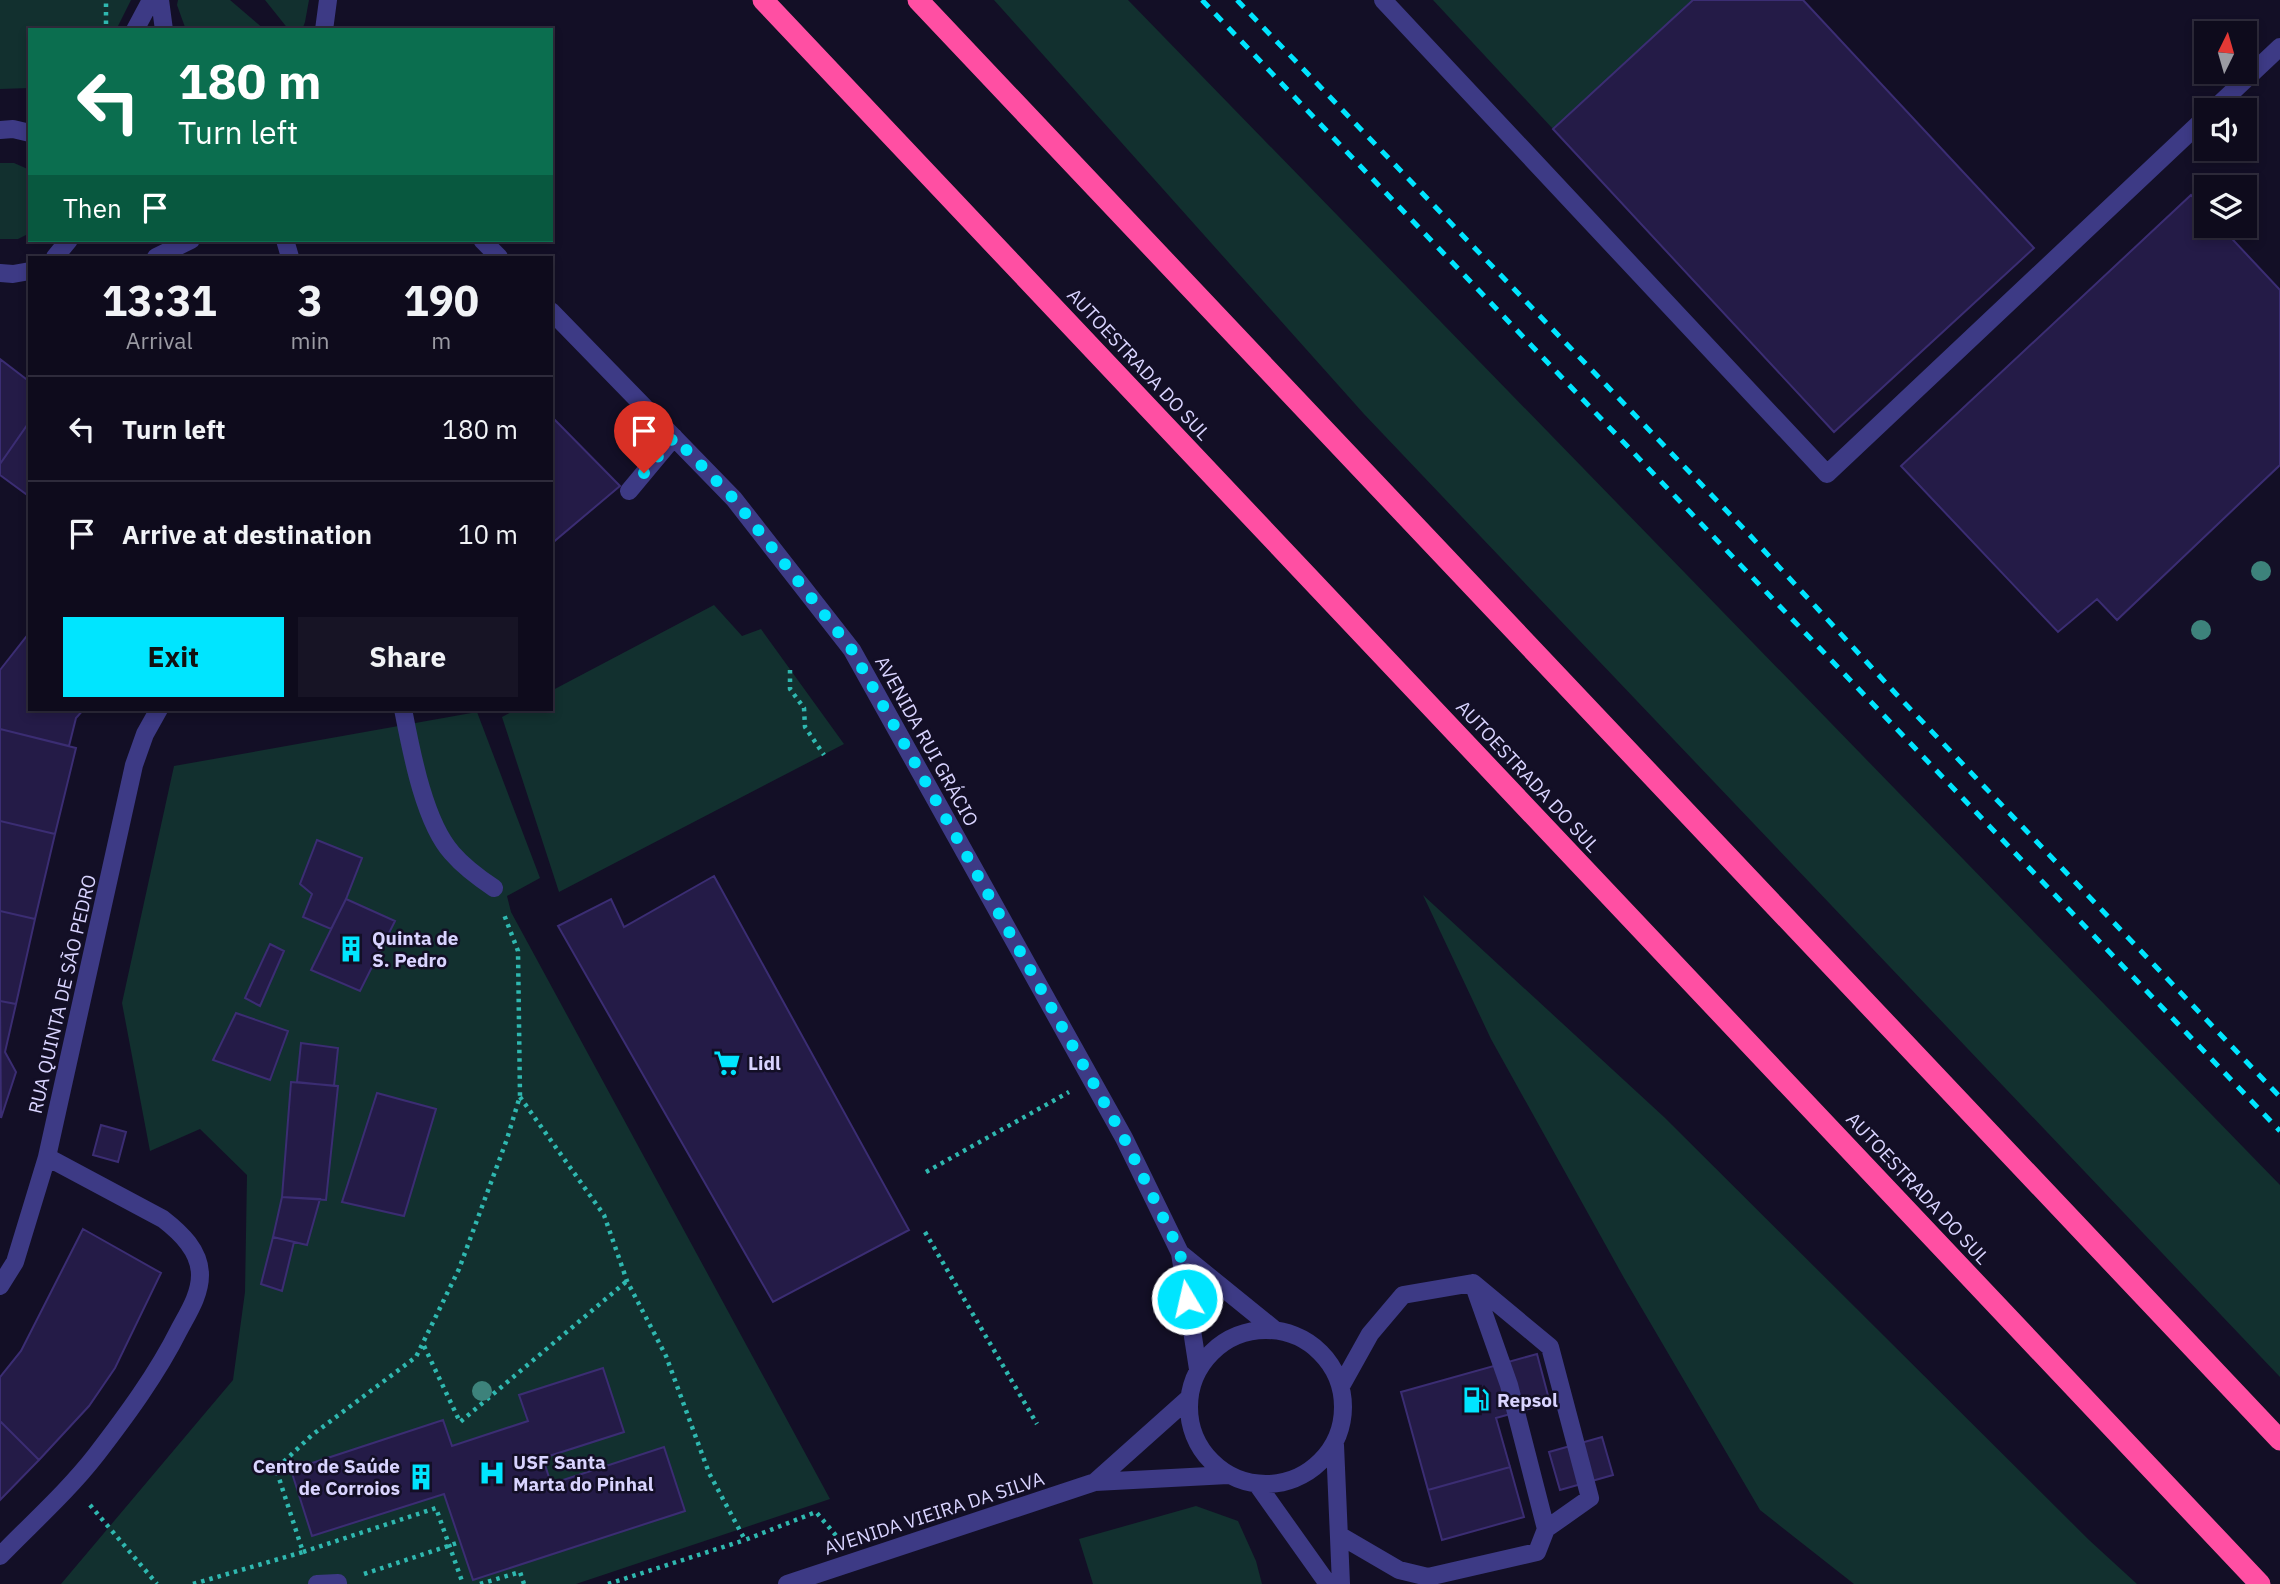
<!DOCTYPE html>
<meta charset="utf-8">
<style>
body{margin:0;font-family:"IBM Plex Sans",sans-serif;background:#171425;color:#f1f3f6;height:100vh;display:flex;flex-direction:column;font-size:26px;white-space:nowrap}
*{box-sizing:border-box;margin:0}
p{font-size:23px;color:#9b9ba3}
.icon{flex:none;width:38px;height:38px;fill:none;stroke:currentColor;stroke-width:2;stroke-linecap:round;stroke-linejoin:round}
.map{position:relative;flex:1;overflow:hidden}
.details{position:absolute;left:28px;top:256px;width:525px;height:455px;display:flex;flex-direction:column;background:#0e0b1c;border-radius:0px;box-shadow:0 4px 10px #0003,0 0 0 2px #2e2b3b}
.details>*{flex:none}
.banner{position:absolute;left:28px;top:28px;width:525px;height:214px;border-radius:0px;box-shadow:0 4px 10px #0003,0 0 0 2px #2e2b3b;background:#0b6e4f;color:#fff;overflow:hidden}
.needle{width:46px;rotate:5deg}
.tools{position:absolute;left:2194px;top:21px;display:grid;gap:14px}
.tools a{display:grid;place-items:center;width:63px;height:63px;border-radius:0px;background:#0e0b1c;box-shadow:0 4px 10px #0003,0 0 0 2px #2e2b3b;font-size:35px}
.pin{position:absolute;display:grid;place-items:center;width:60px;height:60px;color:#fff;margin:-72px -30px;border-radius:50% 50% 50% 0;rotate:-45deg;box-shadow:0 0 7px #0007}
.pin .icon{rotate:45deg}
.me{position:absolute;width:77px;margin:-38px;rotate:351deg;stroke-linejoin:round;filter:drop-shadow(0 0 5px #0008)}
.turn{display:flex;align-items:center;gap:24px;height:147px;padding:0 35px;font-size:32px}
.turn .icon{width:91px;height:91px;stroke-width:2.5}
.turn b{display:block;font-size:49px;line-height:60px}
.then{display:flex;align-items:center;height:66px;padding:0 35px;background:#0003;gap:14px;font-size:26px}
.eta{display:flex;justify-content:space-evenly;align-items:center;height:119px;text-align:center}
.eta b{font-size:42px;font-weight:700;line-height:49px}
.cta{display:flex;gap:14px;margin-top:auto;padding:14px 35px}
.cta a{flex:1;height:80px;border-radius:0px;background:#00e5ff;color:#111;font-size:28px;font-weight:700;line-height:80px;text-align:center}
.cta a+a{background:#171425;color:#f1f3f6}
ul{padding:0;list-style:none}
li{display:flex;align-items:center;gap:21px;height:105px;padding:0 35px;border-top:2px solid #2e2b3b}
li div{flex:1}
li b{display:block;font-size:26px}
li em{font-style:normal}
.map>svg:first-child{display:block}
.green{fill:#12302f}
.building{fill:#241b47;stroke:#3b2d73;stroke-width:2}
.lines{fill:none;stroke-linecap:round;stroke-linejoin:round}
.path{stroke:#2fb8b0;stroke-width:4.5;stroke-dasharray:3.5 5;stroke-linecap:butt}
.minor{stroke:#3d3a85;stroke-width:18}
.highway{stroke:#ff4fa3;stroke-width:21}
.rail{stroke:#00e5ff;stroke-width:5;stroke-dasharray:10 9;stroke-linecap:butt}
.tree{fill:#3d827b}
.route{stroke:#00e5ff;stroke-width:12;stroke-dasharray:0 21.6}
.labels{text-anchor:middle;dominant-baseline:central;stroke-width:5;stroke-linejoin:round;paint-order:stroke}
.street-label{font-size:19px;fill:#d9d4ff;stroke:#130f26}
.poi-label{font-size:19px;font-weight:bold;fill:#d9d4ff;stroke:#130f26;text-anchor:start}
</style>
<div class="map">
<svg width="2280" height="1584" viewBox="0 0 2280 1584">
<rect width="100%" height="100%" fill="#130f26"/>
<path class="green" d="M0,0h131l-15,30h-86v58l-30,1z
M178,0h52l35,30h-79l-9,-25z
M265,0h44l-4,22 -3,8h-13z
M994,0h134l1152,1185v192l-916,-963z
M1433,0h260l-140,129z
M0,163h14l16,7v63l-12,6h-18z
M714,605l28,31 19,-7 83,115 -285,148 -57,-175 15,-8h34v-18z
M477,712l63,166 -33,18 4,16 319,587 -254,85h-515l172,-204 12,-88 2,-117 -47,-46 -50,22 -28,-148 52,-237z
M1423,895l241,222 425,423 48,44h-283l-94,-74 -136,-232 -133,-239z
M1196,1506l42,15 18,40 6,23h-169l-14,-45z"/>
<path class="building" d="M1693,0h110l231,248 -200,184 -281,-303z
M2191,195l16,17v14h13l60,64v175l-163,155 -20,-21 -39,33 -157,-166z
M0,359l30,23v39l-30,43z
M551,416l69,70 -69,58z
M30,421v76l-30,-22v-11z
M30,632v77h54l-8,9 -7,28 -69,-17v-59z
M0,729l76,19 -21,86 -55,-13z
M0,821l55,13 -20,85 -35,-8z
M317,840l45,18 -16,41 -15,30 -28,-12 9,-23 -12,-10z
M714,876l195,354 -136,72 -215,-376 53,-27 13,28z
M346,899l49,22 -35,70 -49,-21z
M0,911l35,8 -19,85 -16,-3z
M270,944l14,7 -24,55 -15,-8z
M0,1001l16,3 -11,48 11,20 -15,46z
M236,1013l52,18 -18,49 -57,-20z
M301,1043l37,5 -4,38 -37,-4z
M291,1082l47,4 -12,114 -44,-3z
M377,1093l59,16 -32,107 -62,-14z
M101,1125l25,7 -8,30 -25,-7z
M282,1197l38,2 -13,46 -34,-8z
M83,1229l78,44 -46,95 -26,38 -50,54 -39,-39v-44l21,-26z
M273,1237l21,5 -12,49 -21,-7z
M1537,1354l13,49 -54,15 14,49 -82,23 -27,-98z
M603,1368l21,64 -81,26 8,26 113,-37 21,64 -212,69 -29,-86 -132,42 -21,-66 152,-50 9,26 76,-25 -9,-26z
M0,1421l39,39 -39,40z
M1602,1437l11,38 -53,15 -11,-38z
M1510,1467l14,50 -82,23 -14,-50z"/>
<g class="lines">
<path class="path" d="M106,24v-24
M790,670v19l14,19 1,19 19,28
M520,1097l84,118 23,66 39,75 43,117 36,67 71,-28 23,27
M926,1172l143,-80
M925,1232l112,192
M424,1346l36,76 167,-141
M90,1505l67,79
M303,1552l133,-44 27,76
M364,1574l96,-32
M193,1584l110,-32 -27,-83 36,-34 104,-78 43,-88 48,-130 13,-43 -2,-145 -15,-39
M480,1584l40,-12 4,12
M608,1584l137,-44"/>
<path class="minor" d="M160,0l4,30
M1383,0l444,474 380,-358
M135,30l16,-30
M324,30l4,-30
M2213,110l67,-63
M0,130l13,-1 17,4
M285,240l5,17
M482,240l17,17
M55,257l14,-17
M156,257l35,-17
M0,273l13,1 17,-3
M551,311l183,188 118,151 272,488 56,115 18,116
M629,491l45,-54
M403,709c8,41 21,113 49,144 12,14 27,25 42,35
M1180,1253l95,77
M1473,1283l77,64 40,151 -44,31
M0,1286l15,-24 32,-105 87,-392 11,-31 14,-25
M1189 1407a77 77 0 1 1 154 0a77 77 0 1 1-154 0Z
M1335,1445l6,139
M1095,1482l94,-84
M1257,1484l71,100
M1339,1535l60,35 29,7 109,-25 9,-23 -37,-144 -36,-102 -70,12 -33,39 -29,52
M0,1556c32,-33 68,-65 96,-101 30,-39 61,-81 83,-125 9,-17 21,-35 21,-55 0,-24 -19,-42 -37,-56l-116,-62
M317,1584l21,-1
M787,1584l308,-102 133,-7"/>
<path class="highway" d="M763,0l1497,1584
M918,0l1362,1440"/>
<path class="rail" d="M1202,0l1078,1131
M1237,0l508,530 152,165 383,402"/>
</g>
<g class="tree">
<circle cx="2261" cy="571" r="10"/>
<circle cx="2201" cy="630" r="10"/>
<circle cx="482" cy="1391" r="10"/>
</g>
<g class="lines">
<path class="route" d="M644,473l30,-36 60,62 118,151 272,488 56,114 7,47"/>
</g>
<defs>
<g id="building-bare" transform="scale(2.1)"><path d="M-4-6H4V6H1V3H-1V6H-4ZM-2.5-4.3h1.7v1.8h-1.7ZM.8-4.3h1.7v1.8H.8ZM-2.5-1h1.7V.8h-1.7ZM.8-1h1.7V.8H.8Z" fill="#00e5ff" stroke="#130f26" stroke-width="2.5" paint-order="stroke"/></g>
<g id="supermarket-bare" transform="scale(2.1)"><path d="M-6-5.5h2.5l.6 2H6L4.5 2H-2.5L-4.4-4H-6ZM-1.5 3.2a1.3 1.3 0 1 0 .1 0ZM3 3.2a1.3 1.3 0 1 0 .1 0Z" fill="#00e5ff" stroke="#130f26" stroke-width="2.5" paint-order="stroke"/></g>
<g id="fuel-bare" transform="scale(2.1)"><path d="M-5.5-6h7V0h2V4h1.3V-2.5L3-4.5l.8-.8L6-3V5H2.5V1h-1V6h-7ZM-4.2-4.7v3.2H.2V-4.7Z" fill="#00e5ff" stroke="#130f26" stroke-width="2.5" paint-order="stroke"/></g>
<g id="hospital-bare" transform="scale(2.1)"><path d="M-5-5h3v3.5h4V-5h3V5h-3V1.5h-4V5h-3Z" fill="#00e5ff" stroke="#130f26" stroke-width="2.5" paint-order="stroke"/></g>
</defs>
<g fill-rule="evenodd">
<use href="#building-bare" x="351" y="949"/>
<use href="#supermarket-bare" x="727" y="1063"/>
<use href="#fuel-bare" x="1476" y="1400"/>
<use href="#hospital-bare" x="492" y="1473"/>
<use href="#building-bare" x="421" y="1477"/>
</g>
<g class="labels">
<g class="street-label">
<text transform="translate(1139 364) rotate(47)">AUTOESTRADA DO SUL</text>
<text transform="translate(927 741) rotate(61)">AVENIDA RUI GRÁCIO</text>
<text transform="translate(1528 776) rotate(47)">AUTOESTRADA DO SUL</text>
<text transform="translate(62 994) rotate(-77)">RUA QUINTA DE SÃO PEDRO</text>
<text transform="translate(1918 1188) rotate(47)">AUTOESTRADA DO SUL</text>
<text transform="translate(934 1513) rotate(-18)">AVENIDA VIEIRA DA SILVA</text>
</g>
<g class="poi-label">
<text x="372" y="938">Quinta de<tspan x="372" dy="22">S. Pedro</tspan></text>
<text x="748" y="1063">Lidl</text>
<text x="1497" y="1400">Repsol</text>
<text x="513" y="1462">USF Santa<tspan x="513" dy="22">Marta do Pinhal</tspan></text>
<text x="400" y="1466" text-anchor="end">Centro de Saúde<tspan x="400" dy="22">de Corroios</tspan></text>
</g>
</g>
</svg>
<div class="tools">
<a><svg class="needle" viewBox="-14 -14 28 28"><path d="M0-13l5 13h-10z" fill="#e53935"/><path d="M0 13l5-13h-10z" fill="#9b9ba3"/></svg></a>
<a><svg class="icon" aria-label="sound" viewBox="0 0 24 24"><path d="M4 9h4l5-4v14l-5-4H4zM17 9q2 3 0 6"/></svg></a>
<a><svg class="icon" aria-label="layers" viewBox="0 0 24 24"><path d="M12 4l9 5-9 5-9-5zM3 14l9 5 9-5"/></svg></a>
</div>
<div class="pin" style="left:644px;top:473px;background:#d93025"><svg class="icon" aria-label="arrive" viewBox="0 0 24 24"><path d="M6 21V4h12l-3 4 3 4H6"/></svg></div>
<svg class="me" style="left:1187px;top:1299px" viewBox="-20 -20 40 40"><circle r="17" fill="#00e5ff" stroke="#fff" stroke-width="3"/><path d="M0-11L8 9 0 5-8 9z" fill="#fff"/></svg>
<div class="banner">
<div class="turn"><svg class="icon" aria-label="left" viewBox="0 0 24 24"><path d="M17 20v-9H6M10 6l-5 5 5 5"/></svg><div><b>180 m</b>Turn left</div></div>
<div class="then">Then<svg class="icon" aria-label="arrive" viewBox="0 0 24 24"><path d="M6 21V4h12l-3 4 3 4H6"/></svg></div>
</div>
<section class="details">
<div class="eta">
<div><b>13:31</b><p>Arrival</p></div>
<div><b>3</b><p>min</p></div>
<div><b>190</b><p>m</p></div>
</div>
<ul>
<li><svg class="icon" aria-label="left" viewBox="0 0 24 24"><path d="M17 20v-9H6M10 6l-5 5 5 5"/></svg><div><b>Turn left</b></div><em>180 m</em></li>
<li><svg class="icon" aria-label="arrive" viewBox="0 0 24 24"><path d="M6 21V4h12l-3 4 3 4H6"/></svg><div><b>Arrive at destination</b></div><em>10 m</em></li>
</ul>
<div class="cta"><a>Exit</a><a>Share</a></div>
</section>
</div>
